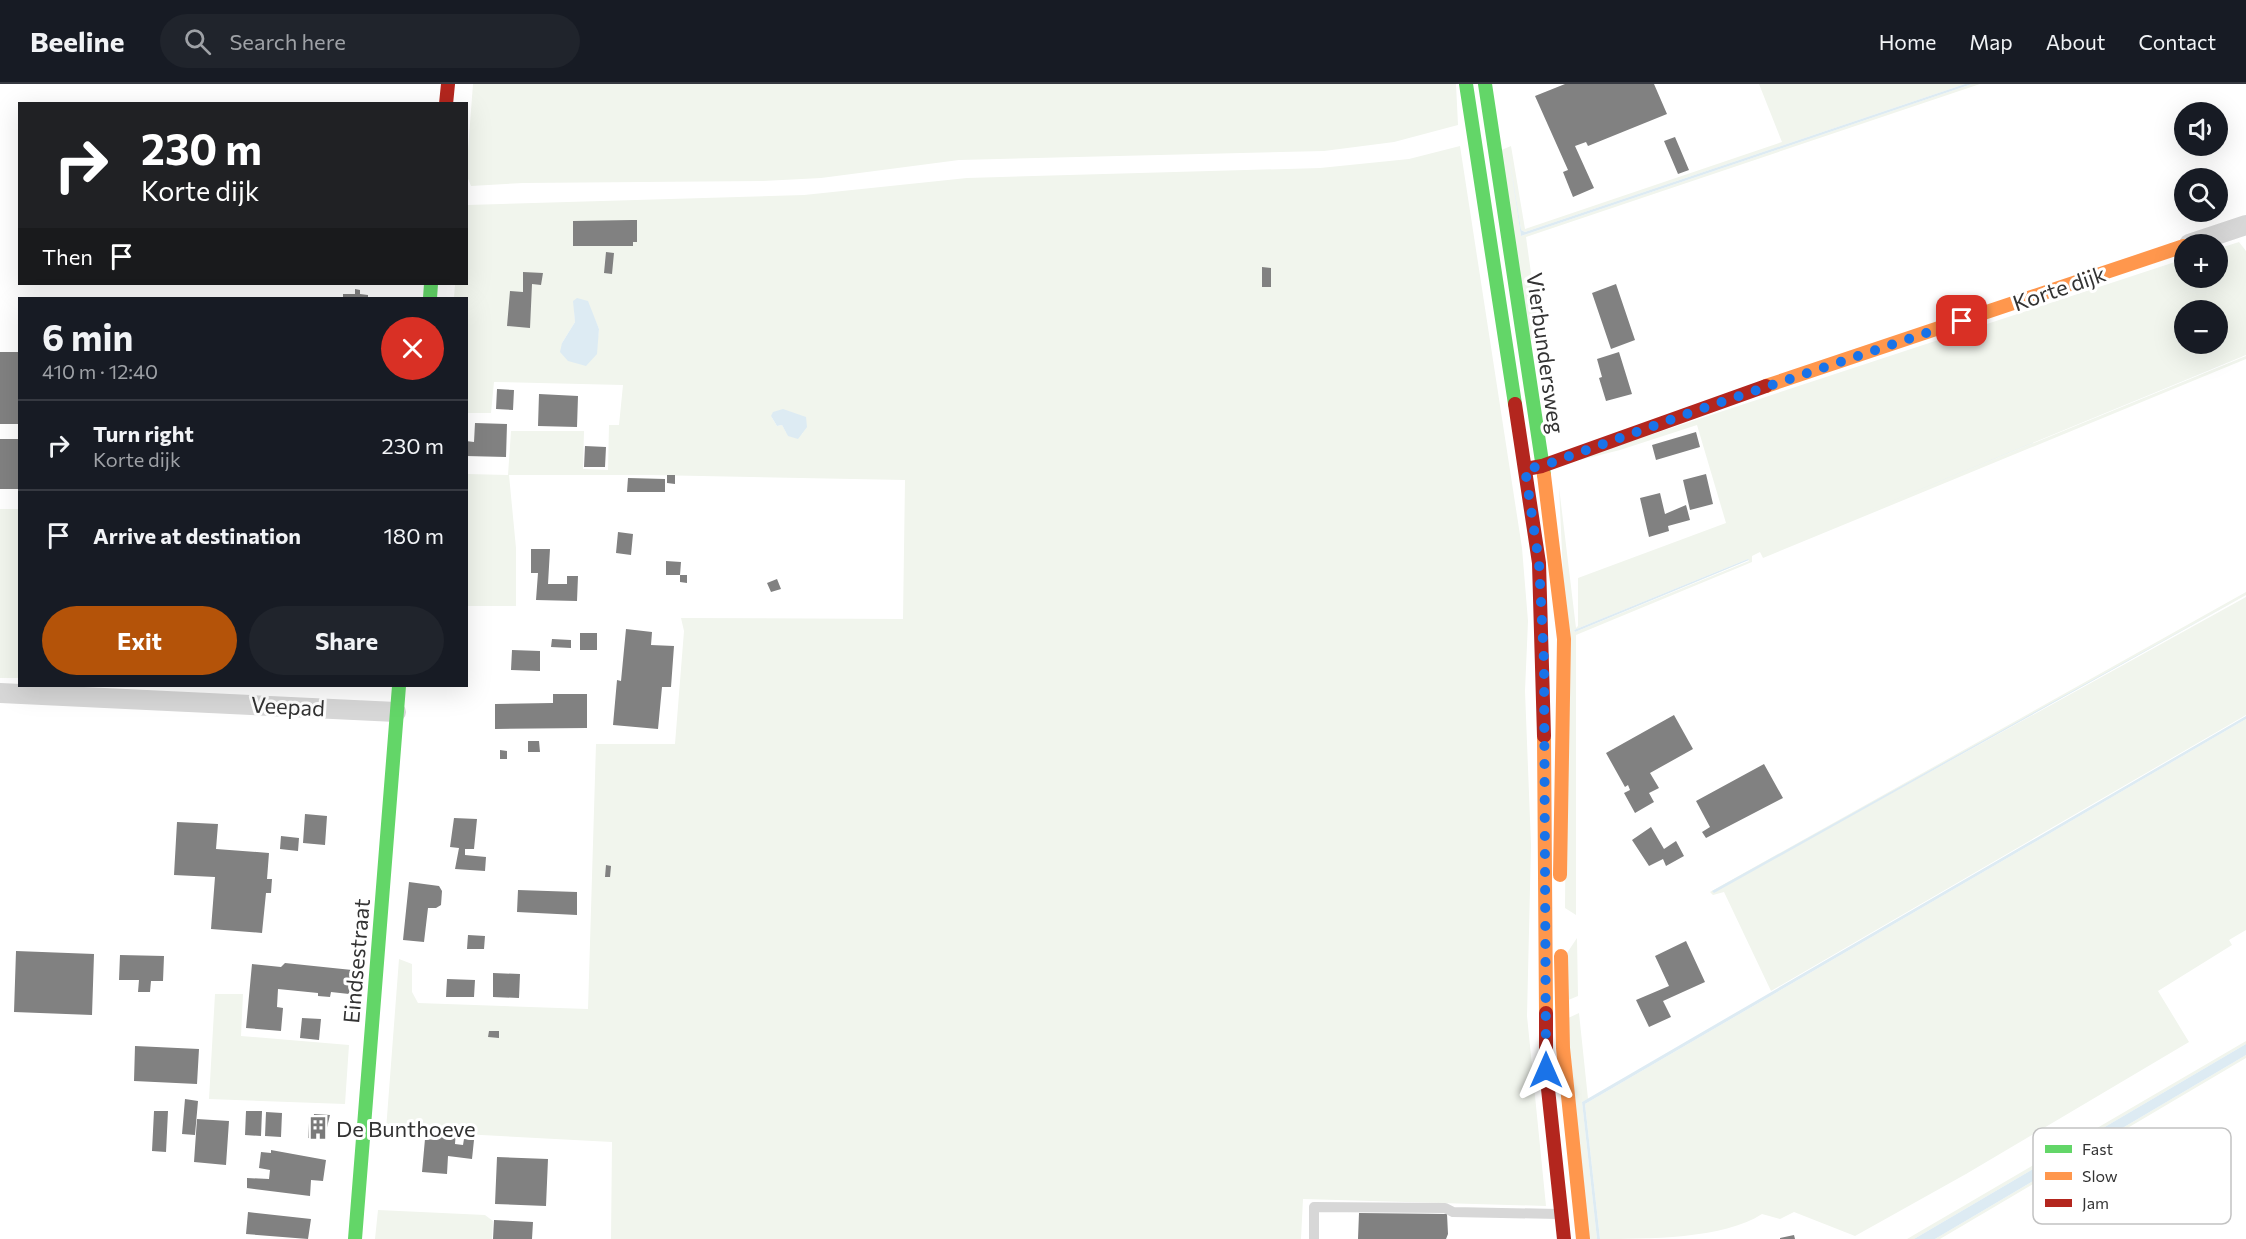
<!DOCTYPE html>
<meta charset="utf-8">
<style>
body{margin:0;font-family:Commissioner,sans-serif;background:#20242c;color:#f1f3f6;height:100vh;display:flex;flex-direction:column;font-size:22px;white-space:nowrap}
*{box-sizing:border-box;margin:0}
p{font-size:20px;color:#9ea1a6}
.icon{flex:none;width:33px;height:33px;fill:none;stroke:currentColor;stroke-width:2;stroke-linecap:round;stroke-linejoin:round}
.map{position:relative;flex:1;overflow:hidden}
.side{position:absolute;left:18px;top:213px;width:450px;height:390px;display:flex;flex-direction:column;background:#171b24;border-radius:0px;box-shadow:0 6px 24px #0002}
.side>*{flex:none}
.banner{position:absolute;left:18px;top:18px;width:450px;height:183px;border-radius:0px;box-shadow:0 6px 24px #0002;background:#202124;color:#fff;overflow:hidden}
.controls{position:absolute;left:2174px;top:18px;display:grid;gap:12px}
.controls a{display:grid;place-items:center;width:54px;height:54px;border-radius:50%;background:#171b24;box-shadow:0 6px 24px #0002;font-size:30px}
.pin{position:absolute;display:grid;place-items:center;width:51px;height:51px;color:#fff;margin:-26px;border-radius:12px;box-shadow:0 3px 9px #0006}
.me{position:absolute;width:66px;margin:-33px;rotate:0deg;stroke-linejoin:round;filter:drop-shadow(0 0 4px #0008)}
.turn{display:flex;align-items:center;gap:21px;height:126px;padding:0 24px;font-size:27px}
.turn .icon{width:78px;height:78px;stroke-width:2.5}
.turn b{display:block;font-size:42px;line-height:51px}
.then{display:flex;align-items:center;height:57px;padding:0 24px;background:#0003;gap:12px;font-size:22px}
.round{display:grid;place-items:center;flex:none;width:63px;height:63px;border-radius:32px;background:#20242c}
.overview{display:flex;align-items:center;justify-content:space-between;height:102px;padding:0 24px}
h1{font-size:36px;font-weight:700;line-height:45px}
.action{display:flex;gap:12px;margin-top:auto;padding:12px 24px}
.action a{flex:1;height:69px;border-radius:36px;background:#b45309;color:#fff;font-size:24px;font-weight:700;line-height:69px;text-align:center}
.action a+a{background:#20242c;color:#f1f3f6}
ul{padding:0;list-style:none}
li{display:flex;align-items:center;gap:18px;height:90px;padding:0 24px;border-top:2px solid #363941}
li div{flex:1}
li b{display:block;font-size:22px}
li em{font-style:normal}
header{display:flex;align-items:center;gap:36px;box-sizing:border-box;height:84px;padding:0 30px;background:#171b24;border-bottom:2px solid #363941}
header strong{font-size:28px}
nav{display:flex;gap:33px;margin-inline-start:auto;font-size:21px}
.search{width:420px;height:54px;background:#20242c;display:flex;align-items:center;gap:15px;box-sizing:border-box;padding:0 21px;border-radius:33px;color:#9ea1a6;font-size:22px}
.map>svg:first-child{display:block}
.green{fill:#f1f5ed;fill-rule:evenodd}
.water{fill:#ddebf3}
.building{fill:#818181}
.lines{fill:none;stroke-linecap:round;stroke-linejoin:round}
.lane{stroke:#d7d7d7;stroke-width:10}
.street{stroke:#d7d7d7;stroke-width:20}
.fast{stroke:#63d668;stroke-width:14}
.slow{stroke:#ff974d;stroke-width:14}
.jam{stroke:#b3261e;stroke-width:14}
.route{stroke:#1a73e8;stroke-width:10;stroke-dasharray:0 18}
.labels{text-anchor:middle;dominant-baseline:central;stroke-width:6;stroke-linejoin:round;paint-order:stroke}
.street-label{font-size:22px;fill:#333;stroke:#fff}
.poi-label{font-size:22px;fill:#333;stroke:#fff;text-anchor:start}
.key{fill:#fff;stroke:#c2c2c2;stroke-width:1.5}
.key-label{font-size:16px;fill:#333}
</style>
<header>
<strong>Beeline</strong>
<div class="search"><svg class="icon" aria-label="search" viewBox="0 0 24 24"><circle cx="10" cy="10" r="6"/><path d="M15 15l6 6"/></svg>Search here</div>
<nav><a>Home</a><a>Map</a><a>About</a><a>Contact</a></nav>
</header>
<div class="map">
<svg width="2246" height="1155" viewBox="0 0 2246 1155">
<rect width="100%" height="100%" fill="#fff"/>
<path class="green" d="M473,0h983l2,41 -64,17 -70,9 -365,9 -138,18 -58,3 -240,2 -52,3 -4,-10v-13z
M1759,0h206l-440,148 -4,-2 -12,-75 12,81 451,-152h8l-454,153 14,101 -12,2 -29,-189 12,-5 14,83 257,-87z
M1460,62l62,402 6,73 -3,70 6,154 -4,171 19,190 -243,-7 -2,40h-690l1,-97 -226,-12 13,-171 13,5v28l6,11 170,6 8,-265h79l9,-113 -3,-13 222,1 2,-139 -254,-5h-142l7,73v58h-49v-132l41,1 3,-44h73l-1,38 25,1 1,-45h10l4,-40 -129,-3 -3,31h-24l-1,-115h-12l1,-14h11l1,-79 337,-10 163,-17 353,-10 89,-9zM574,224l17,3 8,18 -1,8 -36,6 13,-21zM771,332l32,18 -17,-2 -4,-7 -5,1z
M2239,158l7,9v104l-337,139 337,-138v3l-483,199 -3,-6 -8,4v6l-176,73v280l-11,-7 2,-247 -8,-174 17,141 2,-2v-48l148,-55 -29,-98 -77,25 -64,16 628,-207v19h33v-29zM2184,226h33v34h-33zM1748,475l1,2 -174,71 -1,-2z
M0,425h19v169h-19z
M2246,508v3l-533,297 533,-295v118l-475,276 -47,-99 -11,3 -3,-3z
M2246,635v211l-17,10 3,5 -74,46 31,51 -223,132 -111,62 -61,-24 -14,7 -18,-5c-38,25 -116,25 -162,25l-15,-135z
M1577,854l1,58 -12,5 -1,-45z
M215,910h28l-2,42 108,9 -4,59 -136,-5z
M1579,929l9,86 -6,3 15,137h-9l-22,-220z
M2246,957v3l-332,195h-7z
M2246,971v3l-306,181h-5z
M378,1126l107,5 8,6 -1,18h-117z"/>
<path class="water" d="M1965,0h7l-451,152 -12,-81 12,75 4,2z
M577,214l11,3 11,28 -2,25 -11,12 -18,-5 -8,-9 2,-9 13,-21 -2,-21z
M2246,271l-483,199 442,-182z
M783,325l23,8 1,10 -9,12 -10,-3 -6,-11 -5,1 -6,-10 2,-4z
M1748,475l1,1 -174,72 -1,-2z
M2246,511l-532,298 -2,-2z
M2246,632v3l-661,385 15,135h-3l-15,-137z
M2246,960v11l-311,184h-21z"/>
<path class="building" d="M1565,0h89l13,30 -79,32 -2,-4 -11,4 19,42 -21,9 -10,-25 5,-2 -33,-74z
M1675,53l14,33 -11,4 -14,-33z
M632,136h5v22h-4v4h-60v-25z
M606,168l8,1 -2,21 -8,-1z
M1262,183l9,1v19h-9z
M523,188l20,1 -2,12 -9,-1 -2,44 -23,-2 3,-35 13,1z
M1616,200l19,56 -24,9 -19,-56z
M355,205l5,1v4l8,1v3h-25v-4h12z
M0,268h20v72h-20z
M1619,268l13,42 -26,7 -7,-23 3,-1 -5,-18z
M497,305l17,1 -1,20 -17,-1z
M539,310l39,2 -1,31 -39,-1z
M475,339l32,1 -1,33 -40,-1v-15l8,1z
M1696,348l4,15 -44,13 -4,-15z
M0,355h20v50h-20z
M585,362l21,1 -1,20h-21z
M1706,390l7,30 -23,6 -7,-30z
M667,391h8v9l-8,-1z
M628,394l37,1v13h-38z
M1660,409l5,21 21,-9 4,15 -22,6 1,5 -20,6 -9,-39z
M618,448l15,2 -2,21 -15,-2z
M531,465h19l-2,35h19v-8h11l-1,25 -41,-1 2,-27h-7z
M666,477l15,1 -1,13h-14z
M680,491h7v8l-7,-1z
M777,495l4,10 -10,3 -4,-9z
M626,545l26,3 -1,13 23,1 -3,41h-9l-4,42 -45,-4 4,-45 4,1z
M580,549h17v17h-17z
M552,555l19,1v8l-20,-1z
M512,566l28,1v20l-29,-1z
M553,610h34v34l-92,1v-25l58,-1z
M1674,631l19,34 -43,24 9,15 -10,5 5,9 -19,11 -11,-20 6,-3 -2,-5 -3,2 -19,-34z
M528,657h11l1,11h-12z
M500,666l7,1v8h-7z
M1764,680l19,34 -77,40 -4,-6 8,-5 -14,-26z
M305,730l22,2 -2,29 -22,-2z
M454,734l23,1 -3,30h-9v6l21,2 -1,14 -30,-2 4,-21 -9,-1z
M177,738l41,2 -2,25 53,4 -2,26h5l-1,14h-5l-4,40 -51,-4 4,-52 -41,-2z
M1651,743l13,22 12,-8 8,15 -18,10 -3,-7 -14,7 -17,-26z
M281,752l18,2 -1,13 -18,-2z
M606,781l5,1 -1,11h-5z
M409,798l30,4 3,5 -1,14 -5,3h-8l-4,34 -21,-2z
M518,806l59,2v23l-60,-3z
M468,851l17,1 -1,13h-17z
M1686,857l19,41 -42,19 8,16 -22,10 -13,-27 33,-14 -14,-30z
M16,867l78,3 -2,61 -78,-3z
M120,871l44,1 -1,25h-12l-1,11h-12l1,-12h-20z
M285,879l67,7 -3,24 -18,-2 -1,5 -12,-1v-3l-40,-4 -1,18 6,1 -2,23 -35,-3 6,-64 29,3z
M493,889l27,1 -1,24 -26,-1z
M447,895l28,1 -1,17h-28z
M302,934l19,1 -2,21 -19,-2z
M489,947h10v7l-11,-1z
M135,962l64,3 -2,35 -63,-3z
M185,1015l13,2 -3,34 -13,-1z
M154,1027h14l-2,41 -14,-1z
M246,1027h16l-1,25 -16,-1z
M266,1028l16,1 -1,24 -16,-1z
M314,1030l16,1 -6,25 -16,-2 1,-15h4z
M197,1035l32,2 -3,44 -32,-3z
M438,1045l18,1 -1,14 8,1 1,-6 10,1 -2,19 -24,-3 -1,18 -25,-2 3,-33 12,1z
M271,1066l55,10 -3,21 -12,-1 -1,16 -63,-8v-10l22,1 1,-9 -11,-2 2,-16 10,1z
M497,1073l51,2 -2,47 -51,-2z
M248,1128l63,7 -3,20 -62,-5z
M1359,1129l88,1 1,20 -2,5h-88z
M494,1136l39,2 -1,17h-39z
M1794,1151l1,4h-15v-1z"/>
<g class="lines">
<path class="lane" d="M1314,1155v-32l131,1 8,4 105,2"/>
<path class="street" d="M2189,160l57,-19
M0,609l396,19"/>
<path class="fast" d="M1466,0l49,320
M1485,0l59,391
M430,214l1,-14
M355,1155l44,-553"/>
<path class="slow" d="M1766,302l418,-140
M1544,391l20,164 -4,236
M1544,652l2,277
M1561,872l2,92 20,191"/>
<path class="jam" d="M446,20l2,-20
M1515,320l24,159 5,173
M1526,385l16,-3 224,-80
M1546,929v57l18,169"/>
</g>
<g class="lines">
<path class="route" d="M1546,986l-2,-408 -5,-99 -14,-94 17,-3 153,-55 267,-90"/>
</g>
<defs>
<g id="building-bare" transform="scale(1.8)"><path d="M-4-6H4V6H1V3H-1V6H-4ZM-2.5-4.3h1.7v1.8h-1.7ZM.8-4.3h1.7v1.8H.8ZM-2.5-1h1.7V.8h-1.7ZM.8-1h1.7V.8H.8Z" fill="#7a7a7a" stroke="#fff" stroke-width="2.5" paint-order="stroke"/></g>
</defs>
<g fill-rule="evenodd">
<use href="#building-bare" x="318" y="1044"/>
</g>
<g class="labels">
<g class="street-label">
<text transform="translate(2059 204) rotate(-19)">Korte dijk</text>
<text transform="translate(1546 269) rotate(82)">Vierbundersweg</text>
<text transform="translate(288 622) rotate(3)">Veepad</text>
<text transform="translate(356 877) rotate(-85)">Eindsestraat</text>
</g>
<g class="poi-label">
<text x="336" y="1044">De Bunthoeve</text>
</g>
</g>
<rect x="2033" y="1044" width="198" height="96" rx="9" class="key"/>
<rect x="2045" y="1061" width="27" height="8" fill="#63d668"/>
<rect x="2045" y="1088" width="27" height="8" fill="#ff974d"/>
<rect x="2045" y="1115" width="27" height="8" fill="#b3261e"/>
<g class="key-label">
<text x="2082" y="1071">Fast</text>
<text x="2082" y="1098">Slow</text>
<text x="2082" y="1125">Jam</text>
</g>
</svg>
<div class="controls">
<a><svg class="icon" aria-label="sound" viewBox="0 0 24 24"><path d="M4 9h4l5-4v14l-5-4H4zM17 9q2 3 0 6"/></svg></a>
<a><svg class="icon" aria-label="search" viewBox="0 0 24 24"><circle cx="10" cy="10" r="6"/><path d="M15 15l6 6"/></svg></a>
<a>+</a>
<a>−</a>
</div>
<div class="pin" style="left:1962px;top:237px;background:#d93025"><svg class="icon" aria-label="arrive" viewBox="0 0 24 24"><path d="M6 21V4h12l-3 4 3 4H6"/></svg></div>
<svg class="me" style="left:1546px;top:986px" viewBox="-20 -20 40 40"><path d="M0-17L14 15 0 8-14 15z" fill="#1a73e8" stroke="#fff" stroke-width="4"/></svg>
<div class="banner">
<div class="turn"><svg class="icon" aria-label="right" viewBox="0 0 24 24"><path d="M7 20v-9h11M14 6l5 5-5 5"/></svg><div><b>230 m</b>Korte dijk</div></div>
<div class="then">Then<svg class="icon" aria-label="arrive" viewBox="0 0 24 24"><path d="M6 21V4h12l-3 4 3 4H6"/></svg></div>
</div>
<section class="side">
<div class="overview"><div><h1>6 min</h1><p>410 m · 12:40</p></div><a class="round" style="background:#d93025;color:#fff"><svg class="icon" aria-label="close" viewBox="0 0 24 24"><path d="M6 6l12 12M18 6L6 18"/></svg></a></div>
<ul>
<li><svg class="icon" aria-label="right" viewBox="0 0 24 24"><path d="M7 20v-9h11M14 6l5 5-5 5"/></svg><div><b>Turn right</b><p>Korte dijk</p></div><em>230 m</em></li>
<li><svg class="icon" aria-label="arrive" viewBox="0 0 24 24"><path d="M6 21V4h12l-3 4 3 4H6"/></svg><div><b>Arrive at destination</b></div><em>180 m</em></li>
</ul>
<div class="action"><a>Exit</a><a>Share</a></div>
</section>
</div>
